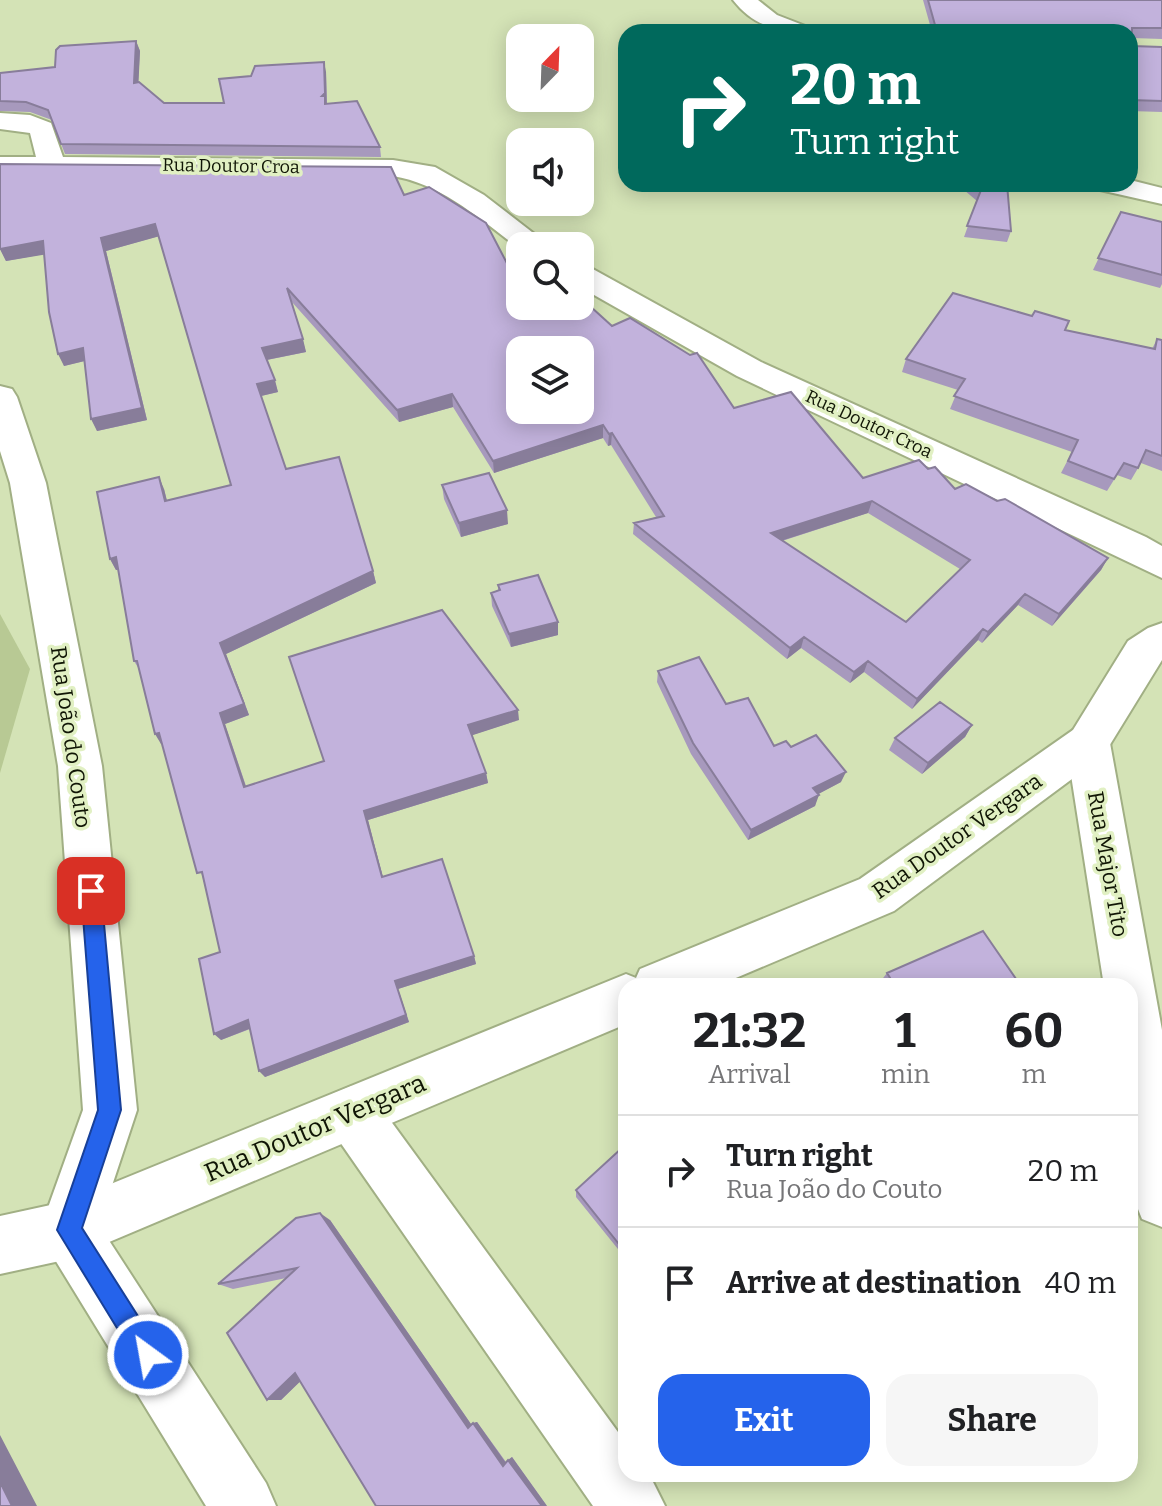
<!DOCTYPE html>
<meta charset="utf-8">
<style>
body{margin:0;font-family:Bitter,serif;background:#f6f6f6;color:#202124;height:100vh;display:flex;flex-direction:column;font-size:30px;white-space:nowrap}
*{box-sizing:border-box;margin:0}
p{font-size:26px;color:#757577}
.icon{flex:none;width:44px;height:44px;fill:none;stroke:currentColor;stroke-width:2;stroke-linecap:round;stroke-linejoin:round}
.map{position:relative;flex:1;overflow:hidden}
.sheet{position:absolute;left:618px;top:978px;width:520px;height:504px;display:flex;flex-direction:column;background:#fff;border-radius:24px;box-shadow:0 4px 20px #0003}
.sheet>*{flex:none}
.top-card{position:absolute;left:618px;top:24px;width:520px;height:168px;border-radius:24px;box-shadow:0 4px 20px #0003;background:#00695c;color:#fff;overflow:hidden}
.needle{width:52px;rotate:23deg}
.tools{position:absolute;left:506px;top:24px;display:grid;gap:16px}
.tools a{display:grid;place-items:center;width:88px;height:88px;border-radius:16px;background:#fff;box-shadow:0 4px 20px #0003;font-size:40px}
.pin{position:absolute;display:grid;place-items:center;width:68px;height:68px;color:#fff;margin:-34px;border-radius:16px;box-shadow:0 4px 12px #0006}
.me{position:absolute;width:88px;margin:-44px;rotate:328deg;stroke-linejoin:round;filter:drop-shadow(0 0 6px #0008)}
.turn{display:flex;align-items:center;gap:28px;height:168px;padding:0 40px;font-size:36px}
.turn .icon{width:104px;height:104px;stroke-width:2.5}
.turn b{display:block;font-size:56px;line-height:68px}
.eta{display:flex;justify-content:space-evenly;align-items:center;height:136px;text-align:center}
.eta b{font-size:48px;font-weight:700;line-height:56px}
.action{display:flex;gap:16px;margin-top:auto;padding:16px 40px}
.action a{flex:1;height:92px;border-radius:24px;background:#2563eb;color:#fff;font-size:32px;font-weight:700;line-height:92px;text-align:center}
.action a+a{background:#f6f6f6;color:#202124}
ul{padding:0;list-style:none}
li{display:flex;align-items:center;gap:24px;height:112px;padding:0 40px;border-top:2px solid #e0e0e0}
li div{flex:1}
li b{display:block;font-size:30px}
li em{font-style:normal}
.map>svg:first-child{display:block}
.green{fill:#b8c994}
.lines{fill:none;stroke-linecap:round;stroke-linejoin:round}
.minor-casing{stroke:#a1af84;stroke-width:4}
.major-casing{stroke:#a1af84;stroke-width:4}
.minor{fill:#fff;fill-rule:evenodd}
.major{fill:#fff;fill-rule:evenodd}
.wall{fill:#a799bd;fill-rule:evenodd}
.shaded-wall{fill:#887d9a}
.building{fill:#c2b2dc;stroke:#887d9a;stroke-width:2;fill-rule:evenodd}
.route{fill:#2563eb;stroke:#184099;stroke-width:2}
.labels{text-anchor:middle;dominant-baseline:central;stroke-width:7;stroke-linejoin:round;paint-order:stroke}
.far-street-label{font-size:18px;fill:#101505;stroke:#e1f0c3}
.street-label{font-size:22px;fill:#101505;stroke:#e1f0c3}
.near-street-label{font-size:26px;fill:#101505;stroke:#e1f0c3}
</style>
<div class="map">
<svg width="1162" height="1506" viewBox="0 0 1162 1506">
<rect width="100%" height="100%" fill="#d4e3b6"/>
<path class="green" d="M0,614l30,55 -30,104z"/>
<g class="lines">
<g class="minor-casing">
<path id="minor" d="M733,0h25l19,15 31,12 4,5c-33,0 -58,-5 -79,-32z
M0,113l30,2 21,8 12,34 330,3 42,7 49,28 66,51h-30v3c-39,-29 -78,-65 -127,-73l-393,-3v-16h36l-6,-24 -30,-4z
M1130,180l32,8v16l-62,-14 -4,-6h34z
M580,265l11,3 170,94 385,175 16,9v32l-425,-202 -157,-89z
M0,386l12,3 5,8 29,86 56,283 35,344 -38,115 167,258 10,23h-70l-157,-256 -9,-20 43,-120 -25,-344 -48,-283 -10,-32z
M1088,725l15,5 7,13 52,287v197l-20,-8 -8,-20 -4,-26v-187h-26l-38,-243 7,-13z
M352,1086l19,8 255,349v31h23l16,32h-72l-260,-374 -8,-19 8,-19z"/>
</g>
<g class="major-casing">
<path id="major" d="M1162,623v37l-59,96 -209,155 -177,75h-91v38l-557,235 -69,15v-58l69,-15 557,-227 10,4 4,-9 220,-90 213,-149 55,-89 20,-13z"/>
</g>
<use href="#minor" class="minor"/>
<use href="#major" class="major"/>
</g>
<path class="wall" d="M923,0h239v39l-30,-1v8l30,1v65l-32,-1v-79h-198z
M136,41l4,10 -2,31 26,21h60l102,-31 1,32 53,43 1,10 -316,-3 -13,-34 -22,-8 -30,-1v-38l55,-6z
M957,184h80l-3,7 -27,-4 4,44 -4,11 -43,-5 13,-36z
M404,195l107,76 101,55 122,82 129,70 65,-9 27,20 153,69 -7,12 -49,56 -34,-21 -36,38 -4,-3 -66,69 -48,-37 -14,11 -49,-35 -14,11 -154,-125 1,-11 22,-6 -45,-72 -3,1 -5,-8 -109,35 -41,-66 -54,15 -108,-121 15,51 -39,8 11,32 -17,4 25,73 87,102 3,12 -150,71 23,61 -24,9 21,62 273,-66 -47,15 14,38 2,10 -120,37 15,57 91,79 2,8 -78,25 11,33 -144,55 -15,-48 -29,11 -1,-88 -16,-70 -65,-213 -5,-8 -16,-91h-2l-6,-11 54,-70 3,12 64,-16 -72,-249 -53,15 41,169 -50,11 -13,-70 -20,5 -20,-112 -38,7 -6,-12zM868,513l92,56 -54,53 -124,-81z
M1121,212l41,10v62l-2,4 -67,-18z
M1065,330l87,19 5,-10 5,1v131l-21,-8 -10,17 -14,-5 -10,16 -46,-18 11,-21 -122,-43 8,-19 -56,-18 4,-13z
M442,485l66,39 -47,13 -17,-38z
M498,585l60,37v13l-47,12 -19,-41 -1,-13 7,-3z
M658,671l68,33 48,42 17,1 50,35 -23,12 -3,12 -67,34 -57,-86 -34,-72z
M972,725l-7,12 -43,37 -33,-24 6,-12z
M887,973l134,13h-138l-3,-4z
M626,1151v108l-50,-62v-7z
M330,1220l141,204 6,-2 29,40 6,-5 35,49 -247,-125 -19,19h-14l19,-122 -53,11 -15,-5z"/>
<path class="shaded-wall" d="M136,41l4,10 -2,42 -4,-10z
M324,62l2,10 1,42 -5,-18z
M155,224l5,12 -54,15 41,169 -50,11 -6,-12 10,-181z
M43,241l5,13 -42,7 -6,-12z
M303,339l3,13 -40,8 -4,-12z
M83,348l6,12 -25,6 -6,-12z
M275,380l3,12 -17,4 -4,-12z
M452,394l1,13 -54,15 -2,-12z
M603,425v13l-109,35 -1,-12z
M612,433l-1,12 -3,1 1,-12z
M159,477l5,12 6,24 -5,-12z
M872,501l-4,12 -100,32 3,-12z
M507,510l1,14 -47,13 -2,-14z
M116,557l6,12 -6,1 -6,-11z
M1108,558l-7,12 -49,56 7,-12z
M373,571l3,12 -150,71 23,61 -24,9 24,72 -5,-9 -24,-74v-70z
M1025,594l-7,11 -36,38 6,-11z
M558,622v13l-47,12 -2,-13z
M983,629l-5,11 -66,69 5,-10z
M804,637l-3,11 -14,11 3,-11z
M868,661l-4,11 -14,11 4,-11z
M518,710l1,10 -49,16 -2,-11z
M972,725l-7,12 -43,37 6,-11z
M159,733l7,10 -5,1 -6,-10z
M846,772l-5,10 -32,17 4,-11z
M486,773l2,10 -120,37 17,66 -21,-75z
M819,795l-4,11 -67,34 3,-10z
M474,956l2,8 -78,25 11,33 -144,55 -6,-6 136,-90z
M248,1020l6,7 -33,13 -7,-6z
M320,1213l10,7 143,207 -5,1z
M295,1373l13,1 -27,26h-14z
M477,1422l29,41 -3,3 -30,-43z
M0,1435l37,71h-25l-12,-24z
M512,1457l35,49h-5l-34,-46z"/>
<path class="building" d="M928,0h234v28h-30v18l30,1v54l-32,-1v-68h-193z
M136,41l-2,42 5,-1 25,21h60l-5,-24 32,-3 4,-10 69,-4 1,31 -3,3h3v8l32,-3 23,46 -319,-3 -13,-34 -22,-8 -26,-1v-28l55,-6 1,-17 4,-4z
M0,164l391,3 13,28 25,-8 57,36 25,48 9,-2v37h60v-9l32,29 18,-8 60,37 7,-2 37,55 57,-16 72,86 56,-18 9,9 7,-2 20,22 11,-5 31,17 8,-2 103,59 -49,56 -34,-20 -37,38 -5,-3 -66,70 -49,-38 -14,11 -50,-35 -14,11 -156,-125 30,-7 -52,-83 -3,1 -6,-9 -110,36 -41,-67 -55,16 -110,-122 16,51 -41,9 13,32 -18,4 29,85 53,-12 34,114 -153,72 24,61 -24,9 24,74 80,-26 -35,-104 153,-47 76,100 -50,15 18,48 -122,38 18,66 60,-18 32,97 -79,25 11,34 -147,56 -11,-51 -34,14 -15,-75 21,-7 -18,-80 -5,1 -38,-140 -4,1 -18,-73h-3l-18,-104 -6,2 -13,-67 62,-15 6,24 66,-16 -76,-261 -54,14 41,170 -51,11 -8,-71 -25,6 -9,-42 -6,-71 -43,8zM520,350h60v60h-60zM872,501l98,59 -64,62 -135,-89z
M973,184h34l4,47 -44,-5 14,-36z
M1121,212l41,10v53l-64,-17z
M953,293l79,23 3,-5 34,10 -4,9 90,19 2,-10 5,1v116l-16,-6 -8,18 -14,-5 -10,16 -46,-18 10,-21 -124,-44 11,-17 -59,-20z
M489,473l18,37 -48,13 -17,-38z
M538,575l20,47 -49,12 -18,-41 9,-3 -2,-5z
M699,657l27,47 22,-6 26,48 12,-5 5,6 25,-12 30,37 -33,16 6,7 -68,35 -58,-87 -35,-72z
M940,702l32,23 -44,38 -33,-25z
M983,931l38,55h-126l-8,-13z
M623,1147l3,4v102l-50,-63z
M320,1213l148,215 5,-5 30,43 5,-6 34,46h-166l-81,-133 -28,27 -40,-67 70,-65 -79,16 78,-66z
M0,1482l12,24h-12z"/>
<path class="route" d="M91,882l7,3 3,6 20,219 -39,118 75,118 4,9 -4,9 -9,4 -9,-4 -82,-134 41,-120 -17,-219 3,-6z"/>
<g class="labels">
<g class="far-street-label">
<text transform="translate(231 166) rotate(1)">Rua Doutor Croa</text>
<text transform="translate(869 424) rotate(25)">Rua Doutor Croa</text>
</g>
<g class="street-label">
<text transform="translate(71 737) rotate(82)">Rua João do Couto</text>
<text transform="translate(957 836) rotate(-35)">Rua Doutor Vergara</text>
<text transform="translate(1108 864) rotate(80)">Rua Major Tito</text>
</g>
<g class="near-street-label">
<text transform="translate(315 1128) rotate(-23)">Rua Doutor Vergara</text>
</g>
</g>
</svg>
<div class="tools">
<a><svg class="needle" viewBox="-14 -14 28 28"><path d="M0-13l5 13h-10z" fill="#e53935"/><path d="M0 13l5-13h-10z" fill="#757577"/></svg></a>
<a><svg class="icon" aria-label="sound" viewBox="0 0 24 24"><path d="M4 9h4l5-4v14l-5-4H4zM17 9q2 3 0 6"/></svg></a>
<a><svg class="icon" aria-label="search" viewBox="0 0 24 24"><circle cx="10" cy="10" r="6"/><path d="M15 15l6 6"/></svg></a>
<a><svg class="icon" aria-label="layers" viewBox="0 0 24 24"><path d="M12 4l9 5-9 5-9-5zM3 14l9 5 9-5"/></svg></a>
</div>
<div class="pin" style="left:91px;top:891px;background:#d93025"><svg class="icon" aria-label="arrive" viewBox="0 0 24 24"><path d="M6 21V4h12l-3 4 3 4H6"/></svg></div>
<svg class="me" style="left:148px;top:1355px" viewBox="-20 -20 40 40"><circle r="17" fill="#2563eb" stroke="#fff" stroke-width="3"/><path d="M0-11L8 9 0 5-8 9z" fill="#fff"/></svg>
<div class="top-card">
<div class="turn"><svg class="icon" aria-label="right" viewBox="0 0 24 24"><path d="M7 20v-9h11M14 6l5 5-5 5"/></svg><div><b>20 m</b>Turn right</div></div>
</div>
<section class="sheet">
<div class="eta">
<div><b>21:32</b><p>Arrival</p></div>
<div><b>1</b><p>min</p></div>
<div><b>60</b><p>m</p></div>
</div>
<ul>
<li><svg class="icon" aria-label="right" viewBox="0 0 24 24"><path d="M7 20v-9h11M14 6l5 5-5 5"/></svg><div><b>Turn right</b><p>Rua João do Couto</p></div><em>20 m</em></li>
<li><svg class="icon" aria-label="arrive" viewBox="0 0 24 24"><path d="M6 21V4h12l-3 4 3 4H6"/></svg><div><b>Arrive at destination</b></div><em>40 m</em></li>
</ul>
<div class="action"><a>Exit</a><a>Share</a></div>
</section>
</div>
